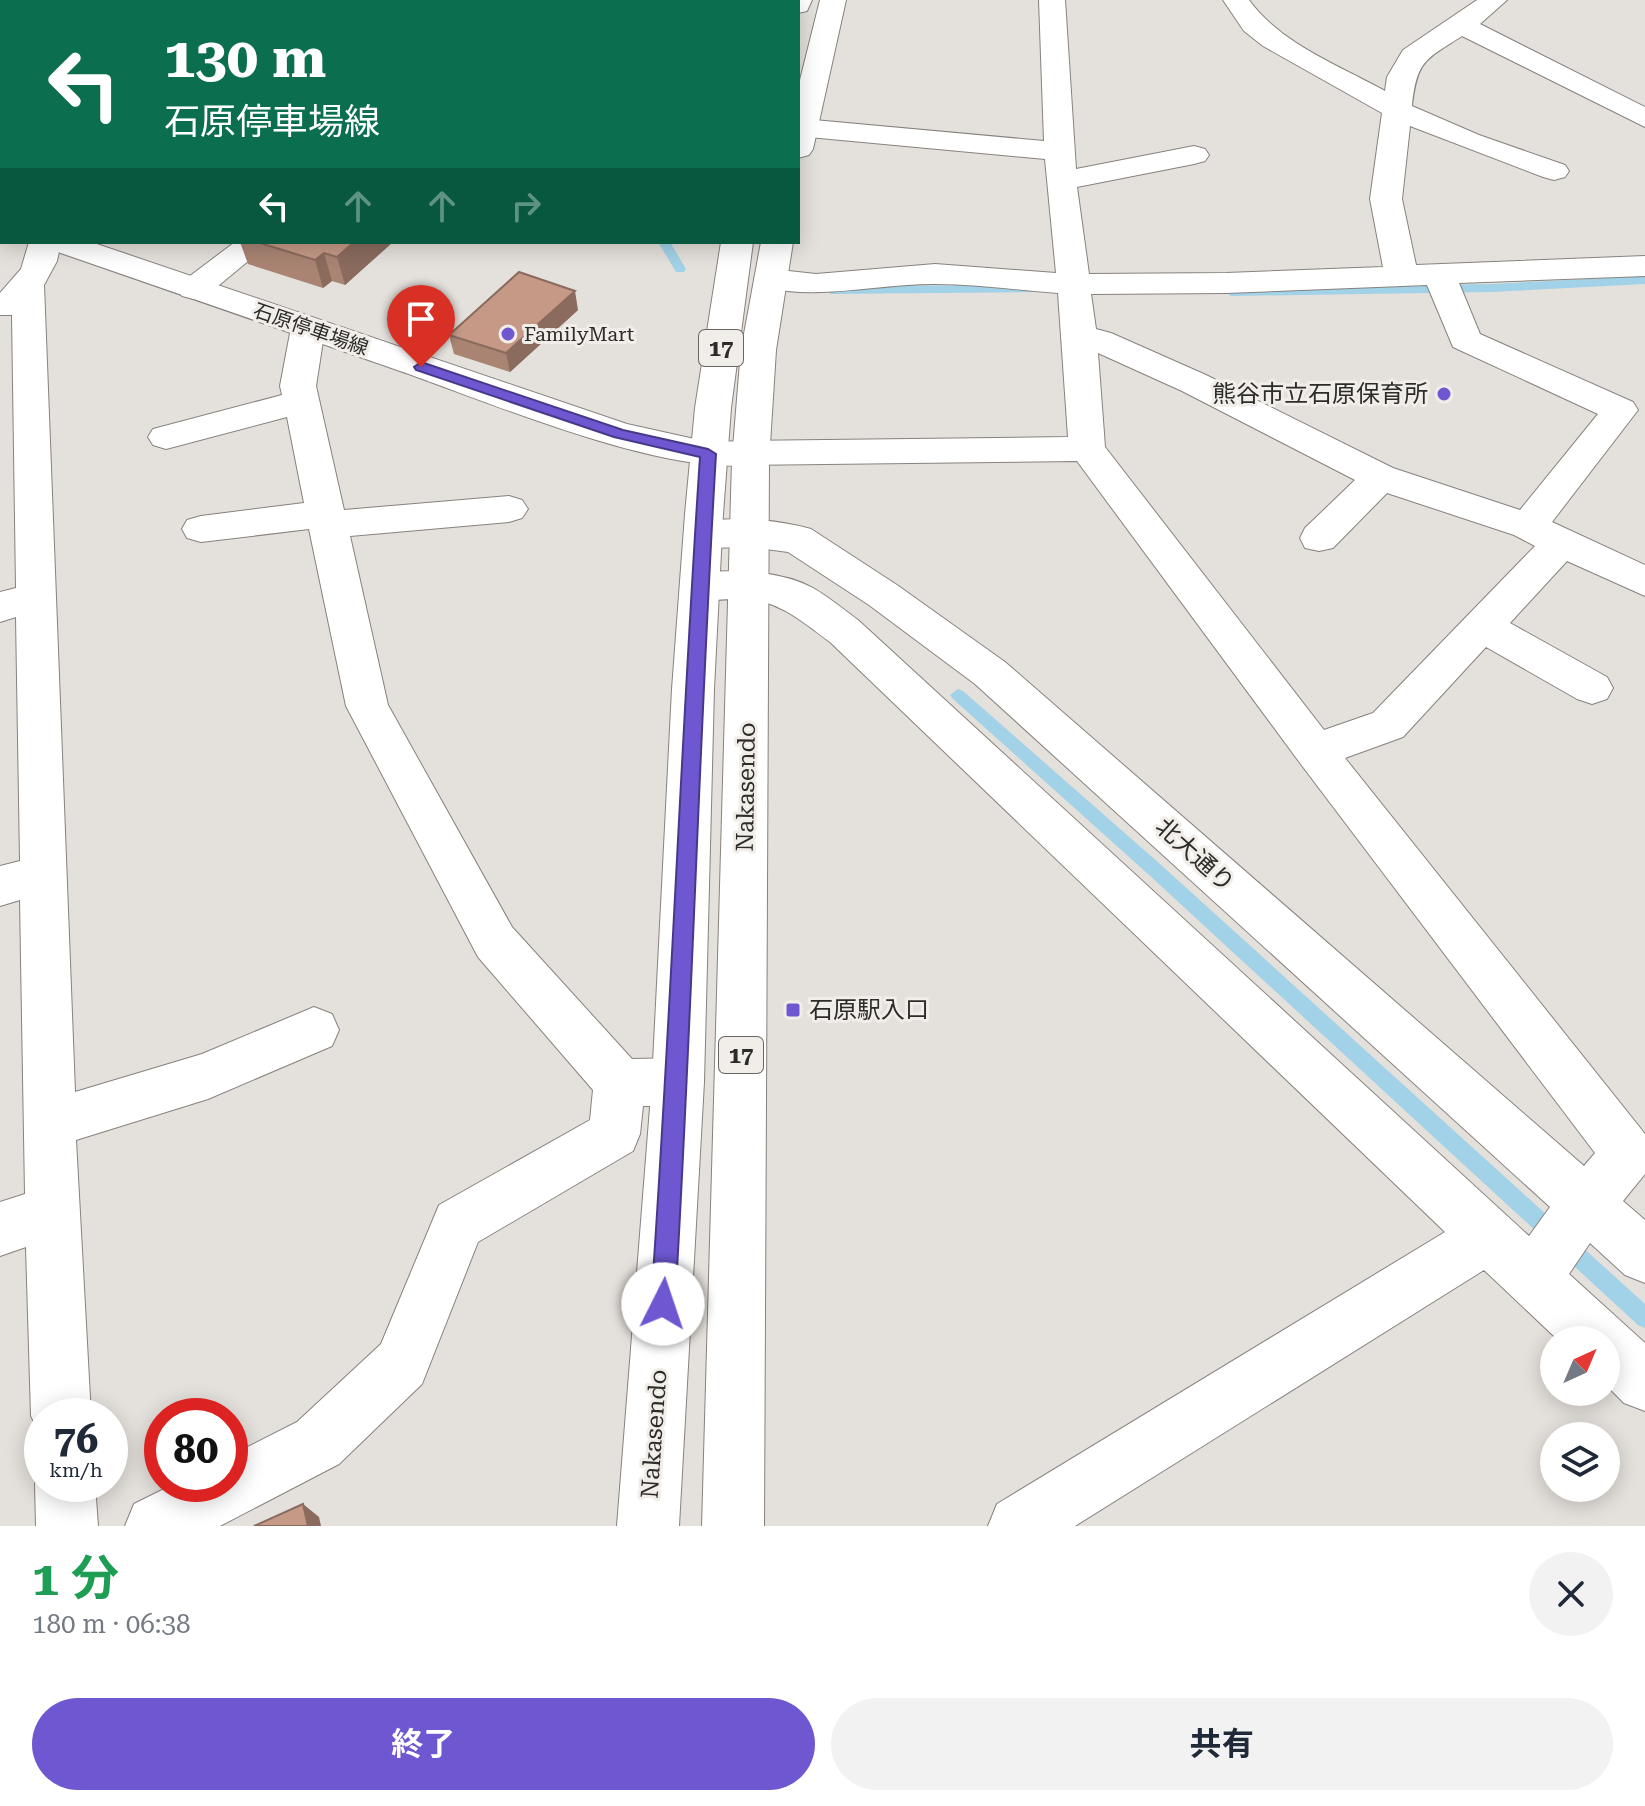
<!DOCTYPE html>
<html lang="ja">
<meta charset="utf-8">
<style>
body{margin:0;font-family:"Roboto Serif","Noto Sans JP",serif;background:#f2f2f3;color:#1f2937;height:100vh;display:flex;flex-direction:column;font-size:30px;white-space:nowrap}
*{box-sizing:border-box;margin:0}
p{font-size:26px;color:#747a83}
.icon{flex:none;width:44px;height:44px;fill:none;stroke:currentColor;stroke-width:2;stroke-linecap:round;stroke-linejoin:round}
.map{position:relative;height:1526px;overflow:hidden}
.panel{display:flex;flex-direction:column;background:#fff;flex:1}
.panel>*{flex:none}
.hud{position:absolute;left:0px;top:0px;width:800px;height:244px;box-shadow:0 4px 20px #0003;background:#0b6e4f;color:#fff;overflow:hidden}
.needle{width:52px;rotate:44deg}
.buttons{position:absolute;left:1540px;top:1326px;display:grid;gap:16px}
.buttons a{display:grid;place-items:center;width:80px;height:80px;border-radius:50%;background:#fff;box-shadow:0 4px 20px #0003;font-size:40px}
.speed{position:absolute;left:24px;top:1398px;display:flex;gap:16px;font-size:40px;font-weight:700;text-align:center}
.speed>*{display:grid;place-content:center;width:104px;height:104px;border-radius:50%;background:#fff;box-shadow:0 4px 20px #0003;line-height:1}
.speed small{font-size:20px;font-weight:400}
.speed .limit{border:12px solid #d22;background:#fff;color:#111}
.pin{position:absolute;display:grid;place-items:center;width:68px;height:68px;color:#fff;margin:-82px -34px;border-radius:50% 50% 50% 0;rotate:-45deg;box-shadow:0 0 8px #0007}
.pin .icon{rotate:45deg}
.me{position:absolute;width:88px;margin:-44px;rotate:4deg;stroke-linejoin:round;filter:drop-shadow(0 0 6px #0008)}
.turn{display:flex;align-items:center;gap:28px;height:168px;padding:0 32px;font-size:36px}
.turn .icon{width:104px;height:104px;stroke-width:2.5}
.turn b{display:block;font-size:56px;line-height:68px}
.lanes{display:flex;align-items:center;height:76px;padding:0 32px;background:#0003;justify-content:center;gap:40px;direction:ltr}
.lanes .off{opacity:.35}
.round{display:grid;place-items:center;flex:none;width:84px;height:84px;border-radius:42px;background:#f2f2f3}
.head{display:flex;align-items:center;justify-content:space-between;height:136px;padding:0 32px}
h1{font-size:48px;font-weight:700;line-height:60px;color:#1e9e55}
.primary-button{display:flex;gap:16px;margin-top:auto;padding:16px 32px}
.primary-button a{flex:1;height:92px;border-radius:48px;background:#6e57d1;color:#fff;font-size:32px;font-weight:700;line-height:92px;text-align:center}
.primary-button a+a{background:#f2f2f3;color:#1f2937}
.map>svg:first-child{display:block}
.lines{fill:none;stroke-linecap:round;stroke-linejoin:round}
.stream{fill:#a1d2e8;fill-rule:evenodd}
.minor-casing{stroke:#87827e;stroke-width:2}
.major-casing{stroke:#87827e;stroke-width:2}
.highway-casing{stroke:#87827e;stroke-width:2}
.minor{fill:#fff;fill-rule:evenodd}
.major{fill:#fff;fill-rule:evenodd}
.highway{fill:#fff;fill-rule:evenodd}
.wall{fill:#a98473}
.shaded-wall{fill:#8a6b5e}
.building{fill:#c59986;stroke:#8a6b5e;stroke-width:2}
.route{fill:#6e57d1;stroke:#483988;stroke-width:2}
.poi-dot{fill:#6e57d1;stroke:#f1ede8;stroke-width:3}
.labels{text-anchor:middle;dominant-baseline:central;stroke-width:6;stroke-linejoin:round;paint-order:stroke}
.far-street-label{font-size:20px;fill:#2d2c2a;stroke:#f1ede8}
.far-poi-label{font-size:20px;fill:#2d2c2a;stroke:#f1ede8;text-anchor:start}
.shield{fill:#f1ede8;stroke:#686663;stroke-width:2}
.shield-label{font-size:22px;font-weight:bold;fill:#2d2c2a}
.poi-label{font-size:24px;fill:#2d2c2a;stroke:#f1ede8;text-anchor:end}
.street-label{font-size:24px;fill:#2d2c2a;stroke:#f1ede8}
</style>
<div class="map">
<svg width="1645" height="1526" viewBox="0 0 1645 1526">
<rect width="100%" height="100%" fill="#e4e0db"/>
<g class="lines">
<path class="stream" d="M209,0h11l2,2h-11z
M658,242h12l16,27 -2,3h-8z
M1645,276v8l-154,8 -260,4 -6,-4 6,-4 260,-4z
M1028,285l4,1v6l-201,2 -6,-4 6,-4z
M958,689l5,2 197,173 485,440v24l-7,-3 -490,-451 -195,-175 -3,-4z"/>
<g class="minor-casing">
<path id="minor" d="M1039,0h26l11,169 118,-23 11,3 4,6 -4,6 -11,3 -117,23 12,87 137,-1 157,-6 -13,-68 12,-86 -119,-67 -19,-15 -21,-31h26c32,44 89,65 136,91l2,-14 16,-27 74,-50h30l-27,24 165,83v20l-183,-91c-37,24 -45,24 -50,70l67,29 86,30 4,6 -4,6 -11,3 -11,-3 -133,-51 -8,73 14,66 229,-9v20l-186,7 21,51 153,68 5,8 -86,112 93,43v31l-78,-35 -57,62 97,54 6,11 -6,11 -15,5 -15,-5 -91,-52 -83,90 -58,21 300,376v40l-22,27 22,19v63l-20,-8 -35,-32 -21,31 76,69v68l-21,-8 -18,-18v-45h-48l-74,-70 -409,256h-87l9,-22 448,-272 -615,-590c-26,-19 -49,-40 -82,-43 -22,-1 -41,4 -62,-2l-6,-10 6,-10c35,-10 95,-7 127,11 16,9 31,22 45,32l671,616 21,-29 -575,-523 -106,-79 -81,-53 -38,-5 -47,1 -14,-3 -5,-10 5,-10c37,-10 85,-6 122,4l86,56 108,77 579,504 11,-13 -295,-390 -223,-302 -328,4 -13,-3 -5,-9 5,-9 13,-3 319,-4 -10,-144c-41,-3 -82,-9 -123,-9 -60,0 -117,17 -177,2l-4,-7 4,-7 12,-3 46,5 119,-10 121,9 -11,-114 -247,-23v-16l5,-1 241,22zM1427,285l26,62 145,67 -78,96 -127,-42 -187,-93 -95,-42 -15,-4 -5,-35 135,-1zM1098,353l84,38 173,89 -50,48 -5,10 5,10 14,3 14,-3 54,-55 127,42 21,11 -162,167 -49,17 -219,-283z
M0,63h2v17h-2z
M29,242h32l-4,19 -13,24 31,807 127,-38 112,-47 18,7 7,16 -7,16 -124,53 -132,41 15,276h-49v22l-11,-22 -5,-169 -26,9v-54l25,-8 -5,-294 -20,6v-40l20,-5 -4,-244 -16,5v-30l16,-4 -4,-273h-12v-22l21,-24z
M235,242h36l-65,54 -12,3 -12,-3 -5,-7 5,-7z
M308,318l12,3 5,7 -9,58 28,124 165,-14 13,4 6,9 -6,9 -13,4 -159,14 38,169 124,222 120,132 46,-1 18,7 8,17 -8,17 -18,7h-35l-3,28 -7,17 -155,91 -56,142 -83,80 -119,62h-95l9,-22 40,-20h56v-28l67,-34 84,-78 58,-139 151,-85 3,-30 -115,-133 -132,-251 -37,-177 -108,13 -14,-4 -5,-9 5,-9 14,-4 103,-13 -17,-86 -121,32 -13,-4 -5,-8 5,-8 129,-34 -2,-9 11,-58 5,-7z
M42,1466v18h53l3,42h-62l-1,-42z"/>
</g>
<g class="major-casing">
<path id="major" d="M0,211h2v19h-2z
M44,242h47l536,182 81,18 41,-1 13,3 5,9 -5,9c-82,22 -278,-62 -362,-91 -117,-41 -234,-82 -351,-122z"/>
</g>
<g class="highway-casing">
<path id="highway" d="M786,0h26l-5,11 -9,2v-11z
M820,0h26l-33,149 -4,6 -11,3v-70z
M721,242h32l-22,166 -8,106 -9,175 -10,393 -25,444h-62l35,-444 20,-393 13,-175 10,-106z
M761,242h32l-17,108 -7,110 -5,1066h-62l30,-1066 9,-110z"/>
</g>
<use href="#minor" class="minor"/>
<use href="#major" class="major"/>
<use href="#highway" class="highway"/>
</g>
<path class="wall" d="M240,0h330v2h-329z
M240,242h153l-48,43 -13,-4 -9,7 -75,-24z
M578,310l-68,62 -56,-18 -5,-19z"/>
<path class="shaded-wall" d="M501,0h37l1,2h-42z
M543,0h27v2h-27z
M354,242h39l-48,43 -8,-28z
M324,253l8,28 -9,7 -8,-28z
M575,291l3,19 -68,62 -4,-19z
M303,1504l16,13 2,9h-13z"/>
<path class="building" d="M300,0h201l-4,2h-192z
M622,0h128l-1,2h-128z
M257,242h97l-17,15 -13,-4 -9,7z
M519,272l56,19 -69,62 -57,-18z
M303,1504l5,22h-54z"/>
<path class="route" d="M421,362l202,68 85,19 8,5c-17,283 -24,567 -41,850l-4,8 -8,4 -8,-4 -4,-8c20,-282 30,-565 49,-847l-86,-20 -198,-67 -2,-3z"/>
<g class="poi-dot">
<circle cx="508" cy="334" r="8"/>
<circle cx="1444" cy="394" r="8"/>
<rect x="785" y="1002" width="16" height="16" rx="4"/>
</g>
<g class="labels">
<g class="far-street-label">
<text transform="translate(311 329) rotate(19)">石原停車場線</text>
</g>
<g class="far-poi-label">
<text x="524" y="334">FamilyMart</text>
</g>
<g class="shield">
<rect x="699" y="330" width="44" height="36" rx="6"/>
<rect x="719" y="1037" width="44" height="36" rx="6"/>
</g>
<g class="shield-label">
<text x="721" y="348">17</text>
<text x="741" y="1055">17</text>
</g>
<g class="poi-label">
<text x="1428" y="394">熊谷市立石原保育所</text>
<text x="809" y="1010" text-anchor="start">石原駅入口</text>
</g>
<g class="street-label">
<text transform="translate(746 787) rotate(-89)">Nakasendo</text>
<text transform="translate(1195 855) rotate(42)">北大通り</text>
<text transform="translate(654 1434) rotate(-86)">Nakasendo</text>
</g>
</g>
</svg>
<div class="buttons">
<a><svg class="needle" viewBox="-14 -14 28 28"><path d="M0-13l5 13h-10z" fill="#e53935"/><path d="M0 13l5-13h-10z" fill="#747a83"/></svg></a>
<a><svg class="icon" aria-label="layers" viewBox="0 0 24 24"><path d="M12 4l9 5-9 5-9-5zM3 14l9 5 9-5"/></svg></a>
</div>
<div class="speed"><div>76<small>km/h</small></div><div class="limit">80</div></div>
<div class="pin" style="left:421px;top:367px;background:#d93025"><svg class="icon" aria-label="arrive" viewBox="0 0 24 24"><path d="M6 21V4h12l-3 4 3 4H6"/></svg></div>
<svg class="me" style="left:663px;top:1304px" viewBox="-20 -20 40 40"><circle r="19" fill="#fff"/><path d="M0-13L10 11 0 6-10 11z" fill="#6e57d1"/></svg>
<div class="hud">
<div class="turn"><svg class="icon" aria-label="left" viewBox="0 0 24 24"><path d="M17 20v-9H6M10 6l-5 5 5 5"/></svg><div><b>130 m</b>石原停車場線</div></div>
<div class="lanes"><svg class="icon" aria-label="left" viewBox="0 0 24 24"><path d="M17 20v-9H6M10 6l-5 5 5 5"/></svg><svg class="icon off" aria-label="ahead" viewBox="0 0 24 24"><path d="M12 20V5M6 11l6-6 6 6"/></svg><svg class="icon off" aria-label="ahead" viewBox="0 0 24 24"><path d="M12 20V5M6 11l6-6 6 6"/></svg><svg class="icon off" aria-label="right" viewBox="0 0 24 24"><path d="M7 20v-9h11M14 6l5 5-5 5"/></svg></div>
</div>
</div>
<section class="panel">
<div class="head"><div><h1>1 分</h1><p>180 m · 06:38</p></div><a class="round"><svg class="icon" aria-label="close" viewBox="0 0 24 24"><path d="M6 6l12 12M18 6L6 18"/></svg></a></div>
<div class="primary-button"><a>終了</a><a>共有</a></div>
</section>
